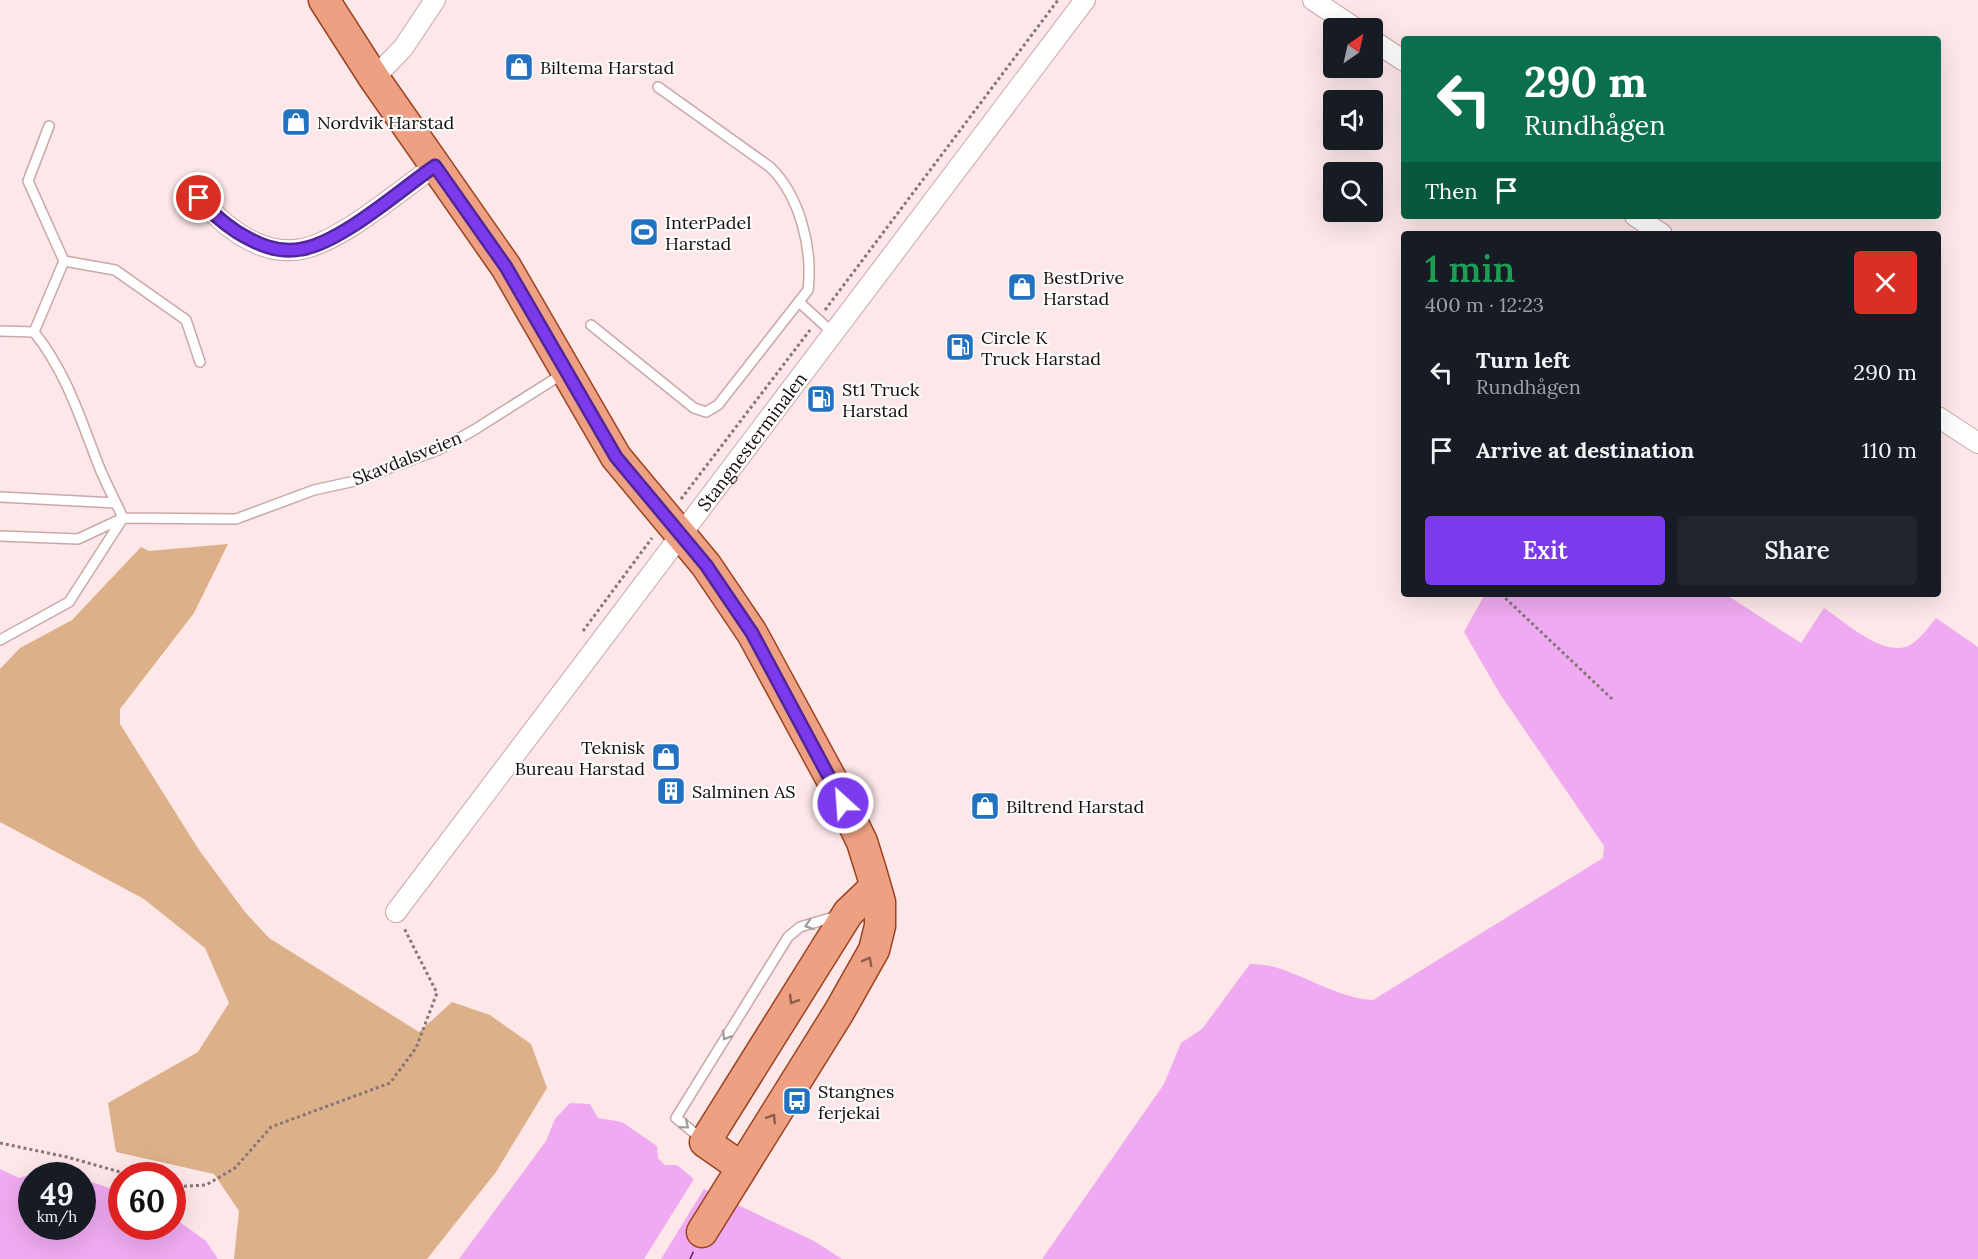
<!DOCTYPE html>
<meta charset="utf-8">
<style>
body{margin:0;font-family:Lora,serif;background:#20242c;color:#f1f3f6;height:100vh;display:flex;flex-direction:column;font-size:22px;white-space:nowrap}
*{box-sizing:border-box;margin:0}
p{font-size:20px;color:#9ea1a6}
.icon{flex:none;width:33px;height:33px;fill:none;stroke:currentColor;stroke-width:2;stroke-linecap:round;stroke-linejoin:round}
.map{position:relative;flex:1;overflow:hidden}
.sheet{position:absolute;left:1401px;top:231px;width:540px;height:366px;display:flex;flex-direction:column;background:#171b24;border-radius:6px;box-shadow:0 6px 24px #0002}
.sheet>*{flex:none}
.top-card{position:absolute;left:1401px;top:36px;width:540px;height:183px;border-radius:6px;box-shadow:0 6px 24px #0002;background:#0b6e4f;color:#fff;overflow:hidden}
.needle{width:39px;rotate:34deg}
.controls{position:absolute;left:1323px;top:18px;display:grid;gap:12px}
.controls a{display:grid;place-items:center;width:60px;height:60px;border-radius:6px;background:#171b24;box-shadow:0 6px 24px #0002;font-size:30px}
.speed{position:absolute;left:18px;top:1162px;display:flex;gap:12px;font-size:30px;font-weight:700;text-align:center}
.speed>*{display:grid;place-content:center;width:78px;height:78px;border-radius:50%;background:#171b24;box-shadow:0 6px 24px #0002;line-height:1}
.speed small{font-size:15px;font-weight:400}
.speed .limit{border:9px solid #d22;background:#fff;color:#111}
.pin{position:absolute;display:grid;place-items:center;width:51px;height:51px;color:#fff;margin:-26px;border:3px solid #fff;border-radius:50%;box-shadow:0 2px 6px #0007}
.me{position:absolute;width:66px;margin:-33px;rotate:334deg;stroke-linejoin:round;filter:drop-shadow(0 0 4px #0008)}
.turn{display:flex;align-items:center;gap:21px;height:126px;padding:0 24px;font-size:27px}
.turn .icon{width:78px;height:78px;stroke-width:2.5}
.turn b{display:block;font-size:42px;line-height:51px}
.then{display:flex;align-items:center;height:57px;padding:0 24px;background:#0003;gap:12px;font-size:22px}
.round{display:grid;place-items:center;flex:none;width:63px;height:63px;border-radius:6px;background:#20242c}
.overview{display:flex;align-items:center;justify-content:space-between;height:102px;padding:0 24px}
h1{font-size:36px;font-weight:600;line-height:45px;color:#1e9e55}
.primary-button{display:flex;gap:12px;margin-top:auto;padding:12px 24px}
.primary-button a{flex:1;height:69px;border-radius:6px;background:#7c3aed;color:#fff;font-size:24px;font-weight:600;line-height:69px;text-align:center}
.primary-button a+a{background:#20242c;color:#f1f3f6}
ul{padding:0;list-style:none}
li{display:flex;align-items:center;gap:18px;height:78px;padding:0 24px}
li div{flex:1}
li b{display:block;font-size:22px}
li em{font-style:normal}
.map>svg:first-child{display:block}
.green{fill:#dcb088}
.water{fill:#f0aaf1}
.pier{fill:#fde7e8}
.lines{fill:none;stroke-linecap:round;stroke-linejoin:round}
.ferry{stroke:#651269;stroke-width:1.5;stroke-dasharray:8 6;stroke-linecap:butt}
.lane-casing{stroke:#caa8a9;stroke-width:12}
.street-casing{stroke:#caa8a9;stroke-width:22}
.primary-casing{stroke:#9c4322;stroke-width:33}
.path{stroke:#867677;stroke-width:3;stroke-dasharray:3 3;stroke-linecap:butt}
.lane{stroke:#fff;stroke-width:9}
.street{stroke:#fff;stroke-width:20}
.primary{stroke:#eea082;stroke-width:30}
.oneway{stroke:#a29e9e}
.oneway2{stroke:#8d5d4d}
.route-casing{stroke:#51269a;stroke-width:15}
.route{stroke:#7c3aed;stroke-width:10}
.labels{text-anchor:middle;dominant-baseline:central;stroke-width:4.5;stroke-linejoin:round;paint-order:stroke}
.poi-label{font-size:18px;fill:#170c0c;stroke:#fafafa;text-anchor:start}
.street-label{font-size:18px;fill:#170c0c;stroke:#fafafa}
</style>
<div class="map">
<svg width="1978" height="1259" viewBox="0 0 1978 1259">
<rect width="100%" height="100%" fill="#fde7e8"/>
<path class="green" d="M228,544l-34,69 -74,96v15l79,126 46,62 24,26 150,94 33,-30 38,13 41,29 16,44 -51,84 -69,87h-193l5,-48 -25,-37 -98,-22 -8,-49 90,-51 31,-49 -24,-55 -61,-49 -144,-77v-153l20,-21 52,-28 69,-73 8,4z"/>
<path class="water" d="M1485,594h240l76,49 23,-35c21,14 61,51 86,37 10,-5 19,-19 26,-27l42,29v612h-936l122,-175 17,-41 21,-14 48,-65c38,-2 81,34 123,36l230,-142 1,-12 -104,-152 -36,-62z
M570,1103l20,1 8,14 24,4 35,24 1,12 7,7h12l17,14 -50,80h-185l87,-118 9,-22z
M0,1169l19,9 30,-9 23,7h-40v51h50l1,-48 38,13 1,35h50l1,-10 33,24 12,18h-218z
M704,1189l110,52 28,18h-181z"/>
<path class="pier" d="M693,1181l2,1 -47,77h-3z
M702,1186l2,1 -46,72v-2z"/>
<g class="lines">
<path class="ferry" d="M690,1259l6,-13"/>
<g class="lane-casing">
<path id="lane" d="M64,261l51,9 71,50 14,42
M799,302l34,31
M591,325l103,83 12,4 12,-7 90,-115c5,-41 -8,-94 -38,-123l-112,-80
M0,331l34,1c32,40 46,85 64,132 7,18 17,36 25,54l113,1 78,-29 41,-9 83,-31 36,-20 90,-57
M34,332l30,-71 -36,-80 21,-55
M0,497l116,6
M0,536l78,3 45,-21
M0,640l69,-38 54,-84
M703,1140l-27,-22 8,-13 104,-168 12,-10 37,-11"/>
</g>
<g class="street-casing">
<g id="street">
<path d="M1313,0l42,28"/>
<path d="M1372,40l32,21"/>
<path d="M374,78l29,-30 32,-48"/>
<path d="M191,188c25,32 66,70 111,61 40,-8 98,-59 133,-83"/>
<path d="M1635,216l27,18"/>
<path d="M1938,417l40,26"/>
<path id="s1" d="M396,912l689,-912"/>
</g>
</g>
<g class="primary-casing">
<path id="primary" d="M324,0l50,78 132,189 110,190 90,108 46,68 82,151 28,58 10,32 8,28v24l-6,24 -35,62 -137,220
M741,1167l-36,-25 143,-229 26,-25"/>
</g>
<path class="path" d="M825,310l233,-310
M681,499l129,-169
M1501,594l111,105
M583,631l69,-93
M0,1143l67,14 67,19
M172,1187l34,-2 29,-17 36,-41 119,-44 26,-35 21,-55 -33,-65"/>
<use href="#lane" class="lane"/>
<use href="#street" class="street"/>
<use href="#primary" class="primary"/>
</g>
<defs><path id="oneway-chevron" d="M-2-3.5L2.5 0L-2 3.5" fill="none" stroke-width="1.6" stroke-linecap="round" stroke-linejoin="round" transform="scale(1.5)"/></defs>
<g class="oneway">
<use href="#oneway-chevron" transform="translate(809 925) rotate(162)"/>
<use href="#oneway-chevron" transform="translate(726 1036) rotate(121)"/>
<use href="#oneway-chevron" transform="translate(685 1125) rotate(40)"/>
</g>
<g class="oneway2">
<use href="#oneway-chevron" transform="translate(868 961) rotate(-62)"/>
<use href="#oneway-chevron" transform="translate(793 1000) rotate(122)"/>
<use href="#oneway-chevron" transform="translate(772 1118) rotate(-58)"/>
</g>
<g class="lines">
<g class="route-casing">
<path id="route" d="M199,198c11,14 23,24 38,34 20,12 41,22 65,17 40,-7 98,-59 133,-83l71,101 110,190 90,108 46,68 91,170"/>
</g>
<use href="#route" class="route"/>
</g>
<defs>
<g id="shop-square" transform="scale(1.5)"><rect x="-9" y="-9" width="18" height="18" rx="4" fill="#2372c1" stroke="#fafafa"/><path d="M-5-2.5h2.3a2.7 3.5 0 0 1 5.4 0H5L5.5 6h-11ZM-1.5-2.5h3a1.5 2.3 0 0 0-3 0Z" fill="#fff"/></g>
<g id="stadium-square" transform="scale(1.5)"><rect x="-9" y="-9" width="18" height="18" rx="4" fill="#2372c1" stroke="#fafafa"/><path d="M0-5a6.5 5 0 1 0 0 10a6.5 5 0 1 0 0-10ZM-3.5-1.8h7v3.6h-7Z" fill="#fff"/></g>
<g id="fuel-square" transform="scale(1.5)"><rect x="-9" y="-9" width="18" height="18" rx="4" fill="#2372c1" stroke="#fafafa"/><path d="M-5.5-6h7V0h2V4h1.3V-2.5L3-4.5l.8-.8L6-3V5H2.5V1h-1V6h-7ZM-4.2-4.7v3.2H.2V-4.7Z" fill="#fff"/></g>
<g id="building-square" transform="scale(1.5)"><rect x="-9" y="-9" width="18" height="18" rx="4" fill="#2372c1" stroke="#fafafa"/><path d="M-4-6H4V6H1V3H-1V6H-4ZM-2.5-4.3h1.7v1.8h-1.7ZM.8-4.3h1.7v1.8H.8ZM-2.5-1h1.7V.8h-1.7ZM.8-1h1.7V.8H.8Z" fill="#fff"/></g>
<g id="bus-square" transform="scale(1.5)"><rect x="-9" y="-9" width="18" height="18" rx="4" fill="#2372c1" stroke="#fafafa"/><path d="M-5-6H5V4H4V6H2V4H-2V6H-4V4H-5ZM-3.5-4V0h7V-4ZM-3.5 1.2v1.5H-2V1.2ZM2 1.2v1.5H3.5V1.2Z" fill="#fff"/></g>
</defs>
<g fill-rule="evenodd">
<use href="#shop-square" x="519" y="67"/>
<use href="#shop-square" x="296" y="122"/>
<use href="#stadium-square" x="644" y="232"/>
<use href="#shop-square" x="1022" y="287"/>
<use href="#fuel-square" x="960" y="347"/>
<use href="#fuel-square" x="821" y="399"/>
<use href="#shop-square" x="666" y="757"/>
<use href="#building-square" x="671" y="791"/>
<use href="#shop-square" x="985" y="806"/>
<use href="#bus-square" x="797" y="1101"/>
</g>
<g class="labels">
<g class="poi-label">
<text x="540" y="67">Biltema Harstad</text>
<text x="317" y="122">Nordvik Harstad</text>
<text x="665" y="222">InterPadel<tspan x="665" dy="21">Harstad</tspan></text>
<text x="1043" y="277">BestDrive<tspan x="1043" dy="21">Harstad</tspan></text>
<text x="981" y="337">Circle K<tspan x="981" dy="21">Truck Harstad</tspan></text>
<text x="842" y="389">St1 Truck<tspan x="842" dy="21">Harstad</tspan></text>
<text x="645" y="747" text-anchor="end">Teknisk<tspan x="645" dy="21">Bureau Harstad</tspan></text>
<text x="692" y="791">Salminen AS</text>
<text x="1006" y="806">Biltrend Harstad</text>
<text x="818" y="1091">Stangnes<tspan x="818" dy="21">ferjekai</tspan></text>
</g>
<g class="street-label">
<text stroke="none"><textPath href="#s1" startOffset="590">Stangnesterminalen</textPath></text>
<text transform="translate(407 458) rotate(-22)">Skavdalsveien</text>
</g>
</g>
</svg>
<div class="controls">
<a><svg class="needle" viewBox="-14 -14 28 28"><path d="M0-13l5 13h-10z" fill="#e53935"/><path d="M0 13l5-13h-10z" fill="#9ea1a6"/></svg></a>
<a><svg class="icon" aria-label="sound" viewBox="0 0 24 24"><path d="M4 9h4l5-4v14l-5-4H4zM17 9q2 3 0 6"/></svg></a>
<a><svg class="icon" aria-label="search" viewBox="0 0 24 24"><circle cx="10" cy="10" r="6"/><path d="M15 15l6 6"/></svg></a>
</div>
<div class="speed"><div>49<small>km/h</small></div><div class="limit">60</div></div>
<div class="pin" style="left:199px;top:198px;background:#d93025"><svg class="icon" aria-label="arrive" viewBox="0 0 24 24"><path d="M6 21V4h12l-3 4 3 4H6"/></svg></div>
<svg class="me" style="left:843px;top:803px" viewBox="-20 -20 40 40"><circle r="17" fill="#7c3aed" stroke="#fff" stroke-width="3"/><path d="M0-11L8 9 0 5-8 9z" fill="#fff"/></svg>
<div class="top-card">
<div class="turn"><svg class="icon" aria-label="left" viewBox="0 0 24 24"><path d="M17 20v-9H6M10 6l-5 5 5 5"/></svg><div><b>290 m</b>Rundhågen</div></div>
<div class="then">Then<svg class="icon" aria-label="arrive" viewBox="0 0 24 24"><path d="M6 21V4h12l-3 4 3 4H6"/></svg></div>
</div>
<section class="sheet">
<div class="overview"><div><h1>1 min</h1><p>400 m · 12:23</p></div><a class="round" style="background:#d93025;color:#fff"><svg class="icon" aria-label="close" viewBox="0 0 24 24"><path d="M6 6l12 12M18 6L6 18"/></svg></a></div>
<ul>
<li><svg class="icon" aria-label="left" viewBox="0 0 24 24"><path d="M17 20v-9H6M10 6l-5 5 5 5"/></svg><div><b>Turn left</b><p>Rundhågen</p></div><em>290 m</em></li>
<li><svg class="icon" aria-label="arrive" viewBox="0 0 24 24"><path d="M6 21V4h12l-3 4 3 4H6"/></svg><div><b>Arrive at destination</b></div><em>110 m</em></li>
</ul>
<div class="primary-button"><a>Exit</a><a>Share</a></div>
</section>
</div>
